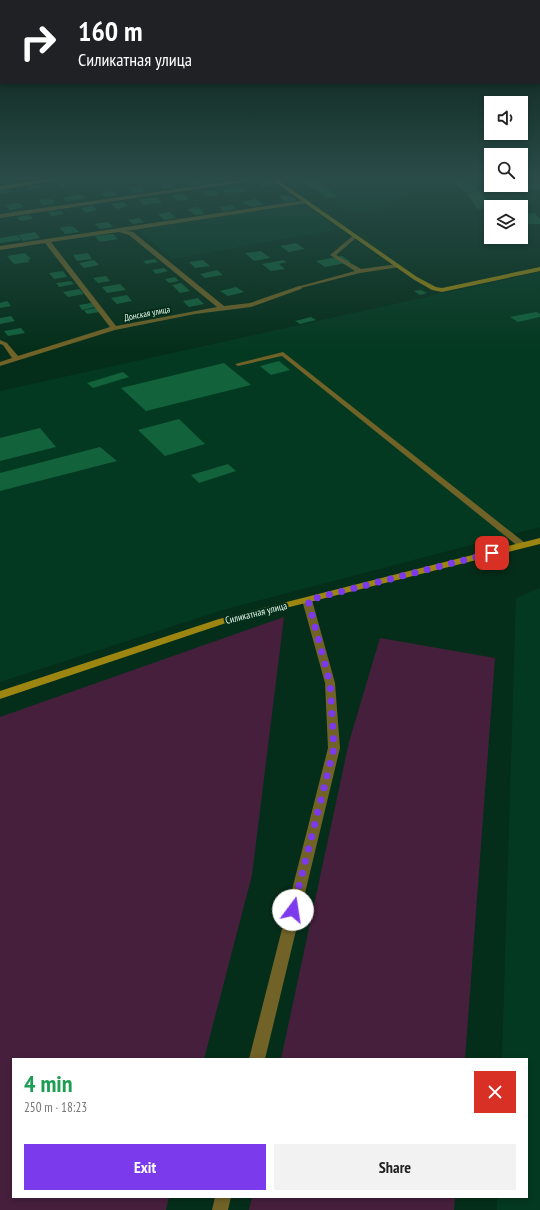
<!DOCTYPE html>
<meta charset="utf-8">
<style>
body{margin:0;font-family:"PT Sans Narrow",sans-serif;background:#f2f2f2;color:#222;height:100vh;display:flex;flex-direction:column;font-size:15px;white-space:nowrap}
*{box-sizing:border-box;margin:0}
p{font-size:13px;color:#767676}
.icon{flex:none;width:22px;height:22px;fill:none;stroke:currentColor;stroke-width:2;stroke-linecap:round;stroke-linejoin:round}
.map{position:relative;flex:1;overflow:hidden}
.sheet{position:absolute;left:12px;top:1058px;width:516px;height:140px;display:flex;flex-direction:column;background:#fff;border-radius:0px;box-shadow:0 2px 6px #0003}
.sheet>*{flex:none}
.hud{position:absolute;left:0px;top:0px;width:540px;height:84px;box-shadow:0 2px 6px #0003;background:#202124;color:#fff;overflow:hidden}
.tools{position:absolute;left:484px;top:96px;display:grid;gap:8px}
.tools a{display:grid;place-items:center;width:44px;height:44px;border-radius:0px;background:#fff;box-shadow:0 2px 6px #0003;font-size:20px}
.pin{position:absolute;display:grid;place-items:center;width:34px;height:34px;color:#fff;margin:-17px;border-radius:8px;box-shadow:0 2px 6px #0006}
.me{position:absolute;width:44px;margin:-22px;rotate:14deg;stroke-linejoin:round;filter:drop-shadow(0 0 3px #0008)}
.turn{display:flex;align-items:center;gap:14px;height:84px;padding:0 12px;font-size:18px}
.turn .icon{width:52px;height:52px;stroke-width:2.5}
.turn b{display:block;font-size:28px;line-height:34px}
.round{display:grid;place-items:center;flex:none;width:42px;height:42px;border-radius:0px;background:#f2f2f2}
.head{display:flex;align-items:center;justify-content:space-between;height:68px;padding:0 12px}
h1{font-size:24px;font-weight:700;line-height:30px;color:#1e9e55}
.primary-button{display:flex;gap:8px;margin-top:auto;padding:8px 12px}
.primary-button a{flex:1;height:46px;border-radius:0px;background:#7c3aed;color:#fff;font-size:16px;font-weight:700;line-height:46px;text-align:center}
.primary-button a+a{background:#f2f2f2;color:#222}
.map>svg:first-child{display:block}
.built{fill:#043921}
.green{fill:#461f3d}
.building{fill:#12623c}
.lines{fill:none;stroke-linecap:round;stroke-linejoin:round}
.lane{fill:#716327;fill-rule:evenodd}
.street{fill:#716327;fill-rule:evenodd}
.secondary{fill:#9c8611;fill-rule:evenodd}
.route{stroke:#7c3aed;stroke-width:7;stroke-dasharray:0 12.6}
.labels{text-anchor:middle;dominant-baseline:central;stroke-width:4;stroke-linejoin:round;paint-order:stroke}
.far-street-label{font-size:9px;fill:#e1f6e8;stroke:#052e1a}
.street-label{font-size:10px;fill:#e1f6e8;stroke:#052e1a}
</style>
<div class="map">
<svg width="540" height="1210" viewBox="0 0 540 1210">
<rect width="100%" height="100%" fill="#052e1a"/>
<path class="built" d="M301,180h111l-1,11 -26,17 -34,5z
M303,204l35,25 -165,30 -37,-29z
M540,272v255l-314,82 -226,73v-291z
M540,588v622h-43v-13h30v-138h-25l14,-461z"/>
<path class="green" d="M284,617l-32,258 -48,184h-191v138h156l-3,13h-166v-493z
M380,638l115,20 -30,401h-184l68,-317z
M252,1197h203l-1,13h-205z"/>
<path class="building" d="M188,180h16l3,3 -13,2z
M300,180h15l23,16 -10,2z
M67,181l4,3 -10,3 -6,-5z
M270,181l5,4 -12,2 -5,-4z
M468,181l11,10 -15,1 -10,-10z
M540,182v7l-12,1 -7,-4v-2z
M171,184l4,3 -11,2 -4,-4z
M38,185l3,3 -11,2 -3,-4z
M140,186l6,5 -12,2 -6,-5z
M240,186l8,5 -13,2 -2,-1 -7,1 -4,-3z
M8,189l3,3 -11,2v-4z
M213,190l6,5 -13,1 -6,-4z
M113,191l4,4 -12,2 -4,-4z
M480,192l12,15 -1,1 -13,1 -12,-16z
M183,194l6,5 -11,2 -7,-5z
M76,195h6l4,4 -20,2 -4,-3z
M289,195l8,5 -11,2 -8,-6z
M157,197l5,5 -18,3 -5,-5z
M51,199l4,4 -12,2 -4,-5z
M256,199l8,6 -12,2 -11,-5z
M123,202l5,4 -11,3 -6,-5z
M19,203l5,4 -14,3 -4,-5z
M232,205l4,4 -12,2 -5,-4z
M93,206l4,4 -11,3 -5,-5z
M198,207l7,7 -10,1 -8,-6z
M61,211l3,3 -12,2 -4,-4z
M170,212l6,6 -12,2 -6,-6z
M535,213l5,6v5h-17l-2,-2v-8z
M30,215l3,4 -13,2 -3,-4z
M139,218l5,4 -11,2 -5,-4z
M108,222l5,5 -13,2 -5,-5z
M69,226l5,1 5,5 -14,2 -5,-6z
M35,232l5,6 -17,3 -5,-6z
M113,234l5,5 -18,3 -5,-6z
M17,235l4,5 -21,3v-5z
M296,243l9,6 -16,3 -9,-6z
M261,251l9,7 -16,3 -9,-8z
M25,253l6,6 -3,1 2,2 -16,2 -7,-8z
M88,253l4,6 -15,2 -4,-6z
M342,256l9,6 -26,5 -9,-6z
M155,259l3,3 -12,2 -3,-3z
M94,260l5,5 -15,3 -5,-5z
M203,260l7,6 -15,2 -6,-6z
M283,260l4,2 -8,2 6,5 -14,2 -9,-7z
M164,268l4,3 -12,3 -4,-4z
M217,270l6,5 -18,3 -5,-4z
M63,271l4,6 -13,2 -5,-6z
M106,276l4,5 -12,2 -5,-5z
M175,277l4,4 -10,2 -4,-4z
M71,281l3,3 -15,3 -3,-4z
M181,283l9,8 -10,2 -8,-8z
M120,284l6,6 -19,3 -5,-6z
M236,287l8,5 -16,4 -8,-5z
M79,289l5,5 -16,3 -5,-5z
M421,290l6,3 -7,2 -6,-4z
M127,295l5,6 -15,3 -6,-6z
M198,298l6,6 -15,3 -6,-6z
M7,301l4,5 -11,2v-5z
M91,303l4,4 -13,3 -3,-5z
M96,308l3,4 -12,2 -3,-4z
M536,312l4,2v3l-22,5 -8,-5z
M11,316l4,5 -15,3v-6z
M311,317l5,3 -16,4 -5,-3z
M21,328l4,5 -17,3 -4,-5z
M279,361l11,9 -19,5 -11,-9z
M224,363l27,22 -105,26 -25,-23z
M123,372l6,5 -36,11 -6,-5z
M179,419l26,25 -40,12 -27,-26z
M40,428l16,19 -56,14v-23z
M100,447l17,14 -117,30v-18z
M228,464l8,7 -37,12 -8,-8z"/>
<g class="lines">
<path class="lane" d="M355,234l2,1v2l-21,18 25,14 37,-5 3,2 -1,1 -40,6 -63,16v-2l58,-16 -25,-16z
M283,352l242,191 1,2 -1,2h-6l-237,-191 -44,10 -3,-2z"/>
<path class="street" d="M241,180h15l-256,38v-4z
M306,200l3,2 -1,1 -182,28 7,1 91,74 26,-3 49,-17 3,2 -1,1 -50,18 -56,7 -80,16 -115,36v-4l12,-4 -9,-13 -3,-1v-4l7,3 11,13 92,-29 -65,-84 -45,7v-4zM119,232l10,3 88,72 -101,19 -65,-84z
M307,597l5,3 23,83 5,65 -75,311h-16l79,-311 -3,-65 -23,-83z
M215,1197h16l-3,13h-16z"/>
<path class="secondary" d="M42,180h14l-56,10v-4z
M272,180h6l139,97 19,10 6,1 98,-21v4l-98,21 -10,-2 -19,-11z
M540,538v6l-314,79 -226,76v-8l219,-72z"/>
</g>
<linearGradient id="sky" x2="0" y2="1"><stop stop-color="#03190e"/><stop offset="0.51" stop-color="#2a4c49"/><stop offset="1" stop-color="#2a4c49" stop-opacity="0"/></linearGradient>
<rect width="540" height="350" fill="url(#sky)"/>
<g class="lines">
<path class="route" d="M293,910l41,-162 -4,-65 -22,-83 184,-47"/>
</g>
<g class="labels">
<g class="far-street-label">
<text transform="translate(147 313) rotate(-11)">Донская улица</text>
</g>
<g class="street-label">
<text transform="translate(256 613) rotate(-14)">Силикатная улица</text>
</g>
</g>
</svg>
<div class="tools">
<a><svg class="icon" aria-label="sound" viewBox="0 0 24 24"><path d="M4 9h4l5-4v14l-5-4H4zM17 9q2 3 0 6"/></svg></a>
<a><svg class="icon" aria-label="search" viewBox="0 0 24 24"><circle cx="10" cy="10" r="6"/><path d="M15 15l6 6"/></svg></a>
<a><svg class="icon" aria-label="layers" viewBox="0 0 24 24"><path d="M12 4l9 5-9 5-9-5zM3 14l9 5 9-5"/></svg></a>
</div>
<div class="pin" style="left:492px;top:553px;background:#d93025"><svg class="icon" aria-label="arrive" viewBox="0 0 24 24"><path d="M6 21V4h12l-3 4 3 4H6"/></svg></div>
<svg class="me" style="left:293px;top:910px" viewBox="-20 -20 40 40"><circle r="19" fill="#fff"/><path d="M0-13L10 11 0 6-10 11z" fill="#7c3aed"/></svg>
<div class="hud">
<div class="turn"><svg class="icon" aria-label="right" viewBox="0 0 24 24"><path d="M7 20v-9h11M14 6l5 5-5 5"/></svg><div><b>160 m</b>Силикатная улица</div></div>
</div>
<section class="sheet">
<div class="head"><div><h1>4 min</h1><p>250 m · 18:23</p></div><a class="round" style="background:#d93025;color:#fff"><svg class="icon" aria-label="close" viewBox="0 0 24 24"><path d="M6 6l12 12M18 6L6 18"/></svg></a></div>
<div class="primary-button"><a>Exit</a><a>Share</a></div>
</section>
</div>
